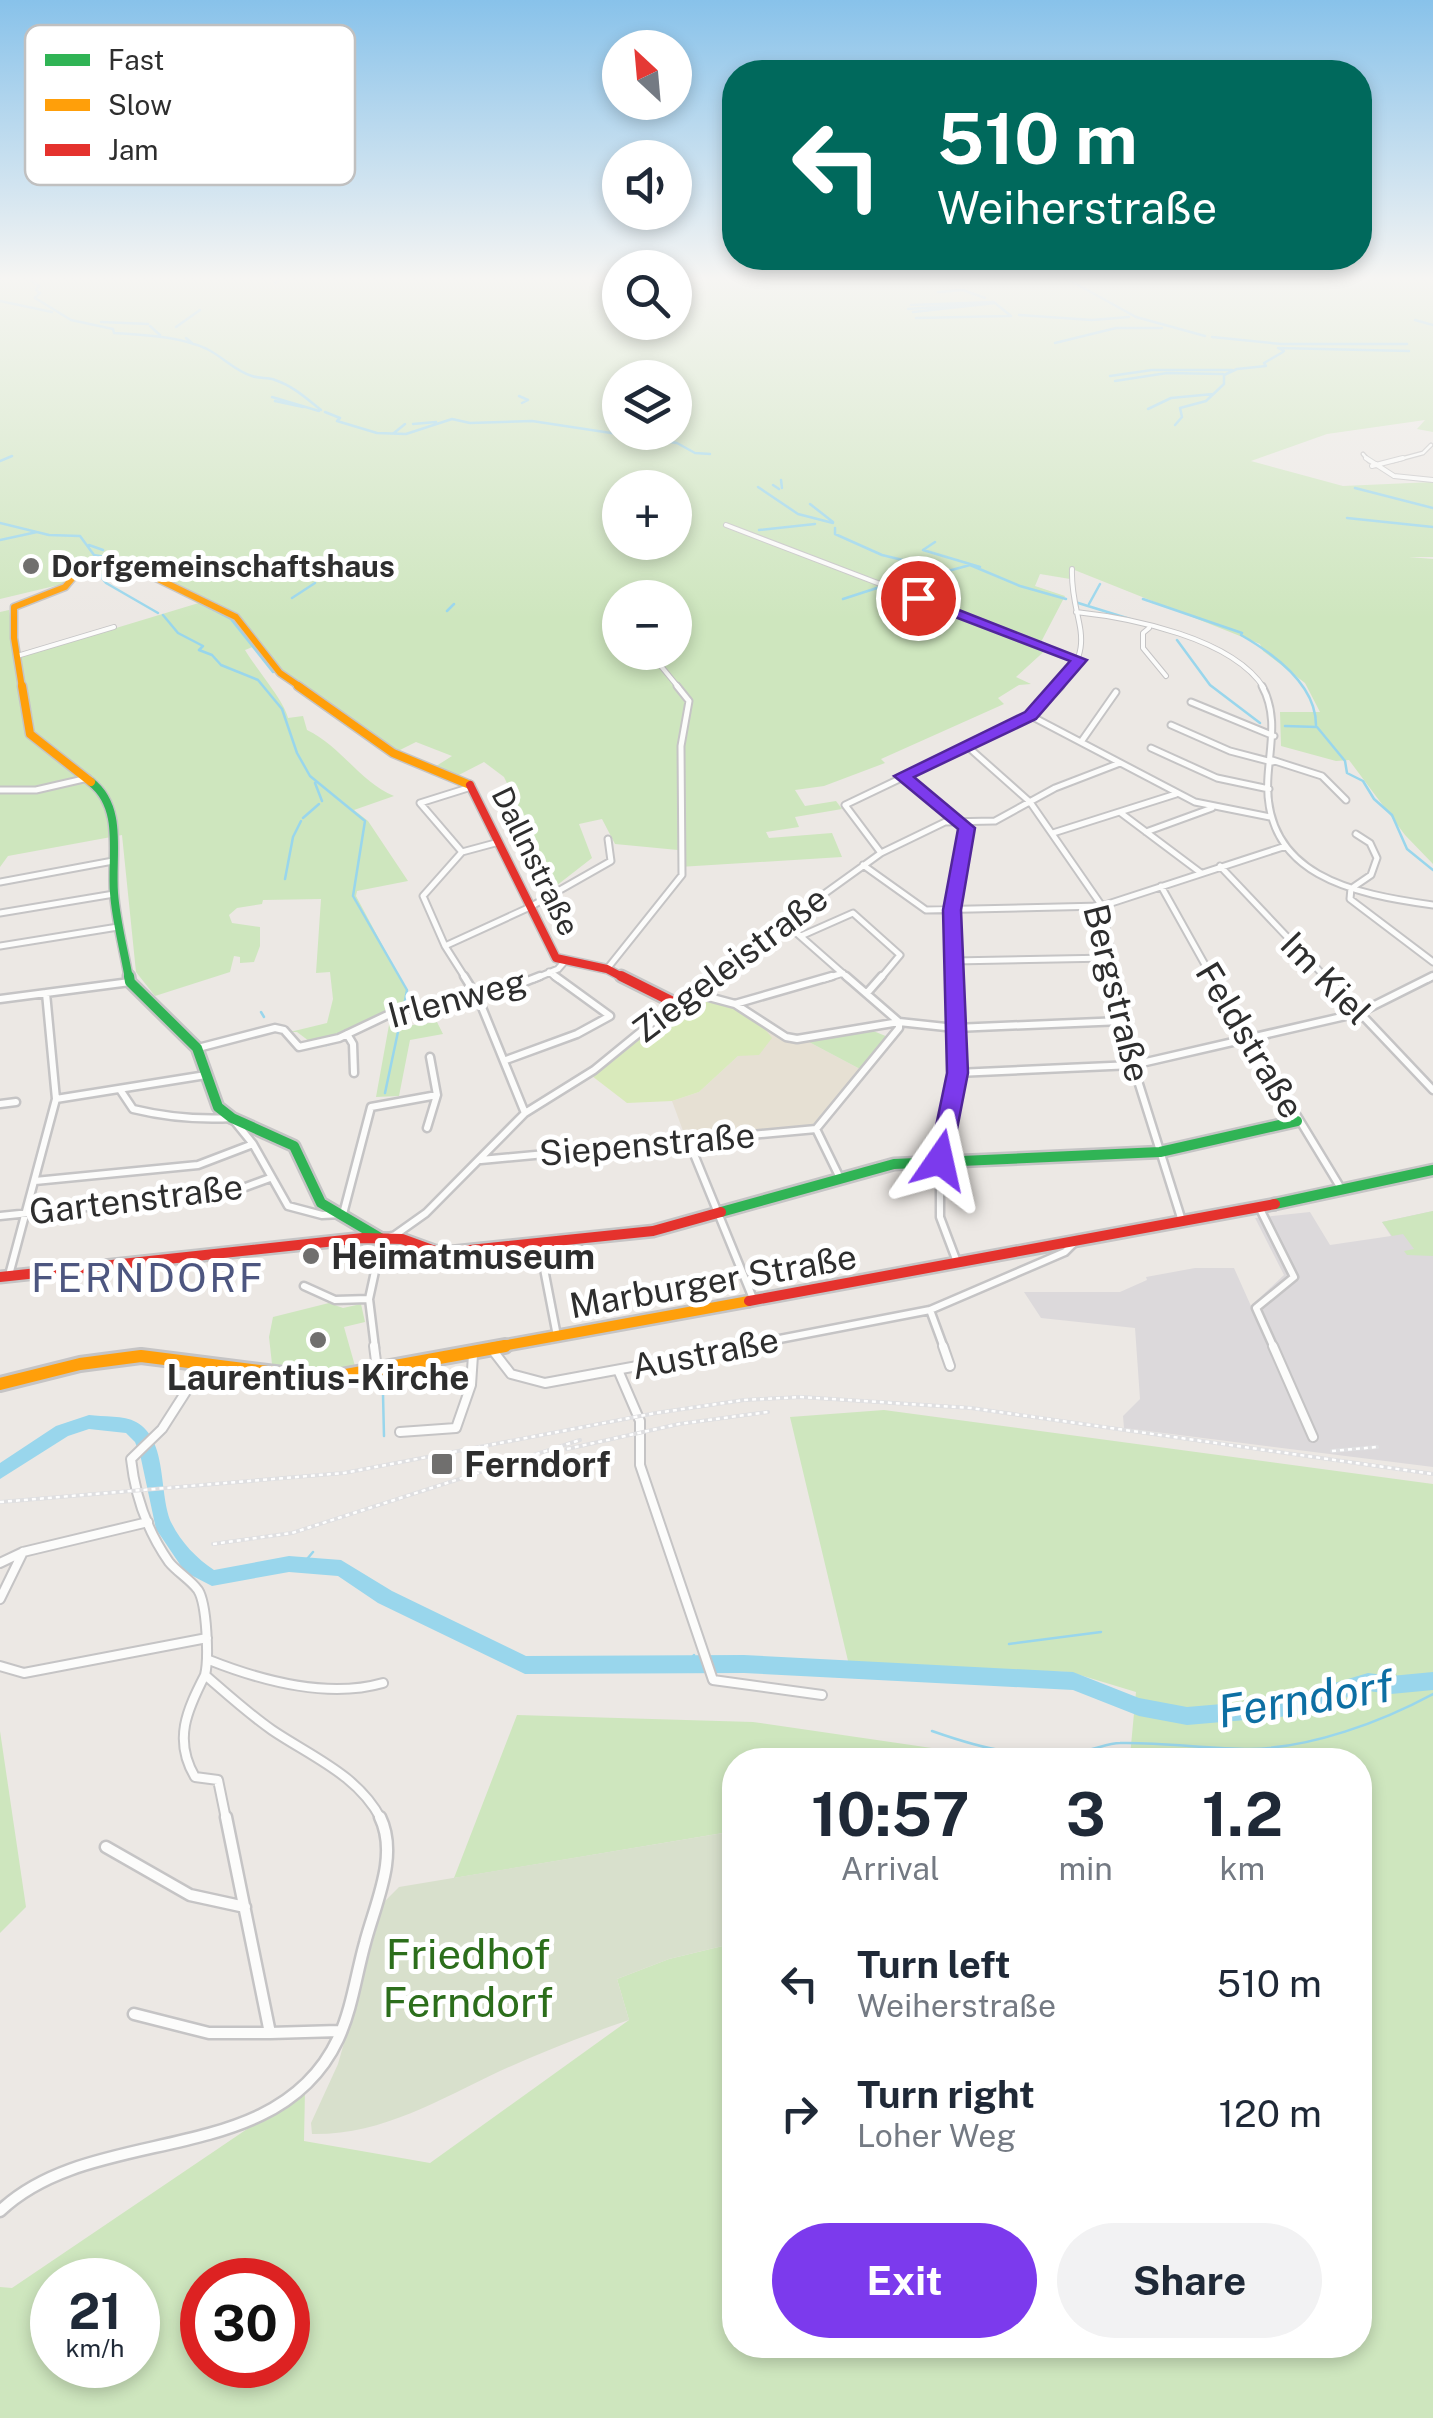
<!DOCTYPE html>
<meta charset="utf-8">
<style>
body{margin:0;font-family:"Public Sans",sans-serif;background:#f2f2f3;color:#1f2937;height:100vh;display:flex;flex-direction:column;font-size:38px;white-space:nowrap}
*{box-sizing:border-box;margin:0}
p{font-size:32px;color:#747a83}
.icon{flex:none;width:55px;height:55px;fill:none;stroke:currentColor;stroke-width:2;stroke-linecap:round;stroke-linejoin:round}
.map{position:relative;flex:1;overflow:hidden}
.panel{position:absolute;left:722px;top:1748px;width:650px;height:610px;display:flex;flex-direction:column;background:#fff;border-radius:40px;box-shadow:0 5px 15px #0003}
.panel>*{flex:none}
.top-card{position:absolute;left:722px;top:60px;width:650px;height:210px;border-radius:40px;box-shadow:0 5px 15px #0003;background:#00695c;color:#fff;overflow:hidden}
.needle{width:65px;rotate:334deg}
.fabs{position:absolute;left:602px;top:30px;display:grid;gap:20px}
.fabs a{display:grid;place-items:center;width:90px;height:90px;border-radius:50%;background:#fff;box-shadow:0 5px 15px #0003;font-size:50px}
.speed{position:absolute;left:30px;top:2258px;display:flex;gap:20px;font-size:50px;font-weight:700;text-align:center}
.speed>*{display:grid;place-content:center;width:130px;height:130px;border-radius:50%;background:#fff;box-shadow:0 5px 15px #0003;line-height:1}
.speed small{font-size:25px;font-weight:400}
.speed .limit{border:15px solid #d22;background:#fff;color:#111}
.pin{position:absolute;display:grid;place-items:center;width:85px;height:85px;color:#fff;margin:-42px;border:5px solid #fff;border-radius:50%;box-shadow:0 2px 10px #0007}
.me{position:absolute;width:110px;margin:-55px;rotate:11deg;stroke-linejoin:round;filter:drop-shadow(0 0 8px #0008)}
.turn{display:flex;align-items:center;gap:35px;height:210px;padding:0 50px;font-size:45px}
.turn .icon{width:130px;height:130px;stroke-width:2.5}
.turn b{display:block;font-size:70px;line-height:85px}
.eta{display:flex;justify-content:space-evenly;align-items:center;height:170px;text-align:center}
.eta b{font-size:60px;font-weight:700;line-height:70px}
.primary-button{display:flex;gap:20px;margin-top:auto;padding:20px 50px}
.primary-button a{flex:1;height:115px;border-radius:60px;background:#7c3aed;color:#fff;font-size:40px;font-weight:700;line-height:115px;text-align:center}
.primary-button a+a{background:#f2f2f3;color:#1f2937}
ul{padding:0;list-style:none}
li{display:flex;align-items:center;gap:30px;height:130px;padding:0 50px}
li div{flex:1}
li b{display:block;font-size:38px}
li em{font-style:normal}
.map>svg:first-child{display:block}
.industrial{fill:#dcd9db}
.education{fill:#e6e0d3}
.green{fill:#cee6be;fill-rule:evenodd}
.cemetery{fill:#d8e0cc}
.pitch{fill:#d9eabb}
.lines{fill:none;stroke-linecap:round;stroke-linejoin:round}
.stream{stroke:#99d6ec;stroke-width:2.5}
.river{fill:#99d6ec;fill-rule:evenodd}
.street-far5-casing{stroke:#c5c4c5;stroke-width:5}
.street-far4-casing{stroke:#c5c4c5;stroke-width:6}
.street-far3-casing{stroke:#c5c4c5;stroke-width:9}
.street-far2-casing{stroke:#c5c4c5;stroke-width:11}
.street-far1-casing{stroke:#c5c4c5;stroke-width:12}
.street-casing{stroke:#c5c4c5;stroke-width:15}
.fast-far1-casing{stroke:#c5c4c5;stroke-width:11}
.fast-casing{stroke:#c5c4c5;stroke-width:15}
.slow-far3-casing{stroke:#c5c4c5;stroke-width:9}
.slow-far2-casing{stroke:#c5c4c5;stroke-width:11}
.slow-far1-casing{stroke:#c5c4c5;stroke-width:15}
.slow-casing{stroke:#c5c4c5;stroke-width:18}
.jam-far1-casing{stroke:#c5c4c5;stroke-width:11}
.jam-casing{stroke:#c5c4c5;stroke-width:15}
.street-far5{stroke:#fcfcfb;stroke-width:2.5}
.street-far4{stroke:#fcfcfb;stroke-width:4}
.street-far3{stroke:#fcfcfb;stroke-width:5}
.street-far2{stroke:#fcfcfb;stroke-width:6}
.street-far1{stroke:#fcfcfb;stroke-width:8}
.street{stroke:#fcfcfb;stroke-width:10}
.fast-far1{stroke:#30b455;stroke-width:8}
.fast{stroke:#30b455;stroke-width:10}
.slow-far3{stroke:#ff9f0a;stroke-width:6}
.slow-far2{stroke:#ff9f0a;stroke-width:8}
.slow-far1{stroke:#ff9f0a;stroke-width:10}
.slow{stroke:#ff9f0a;stroke-width:12}
.jam-far1{stroke:#e5322d;stroke-width:8}
.jam{stroke:#e5322d;stroke-width:10}
.rail-casing{stroke:#dfdfe1;stroke-width:4}
.rail{stroke:#fff;stroke-width:2.5;stroke-dasharray:4;stroke-linecap:butt}
.route{fill:#7c3aed;stroke:#51269a;stroke-width:2.5}
.poi-dot{fill:#706f6e;stroke:#fff;stroke-width:4}
.labels{text-anchor:middle;dominant-baseline:central;stroke-width:10;stroke-linejoin:round;paint-order:stroke}
.far-poi-label{font-size:30px;font-weight:bold;fill:#2e2e2e;stroke:#fff;text-anchor:start}
.far-street-label{font-size:30px;fill:#2e2e2e;stroke:#fff}
.street-label{font-size:35px;fill:#2e2e2e;stroke:#fff}
.poi-label{font-size:35px;font-weight:bold;fill:#2e2e2e;stroke:#fff;text-anchor:start}
.quarter-label{font-size:40px;letter-spacing:2.5px;fill:#4d5680;stroke:#fff}
.near-park-label{font-size:42px;fill:#2c6e1b;stroke:#fff}
.near-water-label{font-size:45px;font-style:italic;fill:#0d6fa3;stroke:#fff}
.key{fill:#fff;stroke:#c0c0c0;stroke-width:2.5}
.key-label{font-size:28px;fill:#2e2e2e}
</style>
<div class="map">
<svg width="1433" height="2418" viewBox="0 0 1433 2418">
<rect width="100%" height="100%" fill="#ece8e4"/>
<path class="industrial" d="M1433,1211v256l-309,-39 -1,-12 17,-17 -5,-71 -94,-10 -17,-26h96l27,-12 -1,-3 49,-9h39l17,38 33,-31 -29,-57 55,-6 20,33 61,-9 -9,-14z"/>
<path class="education" d="M756,1016l30,23 23,3 51,27 -50,59 -124,11 -14,-38 27,-9 39,-36z"/>
<path class="green" d="M0,280h620v42h55v-42h758v152l-16,-3 8,-9 -98,14 -76,27 92,25 90,-4v75h-24l24,2v305l-28,-29 -56,-75 -13,1 -55,-15 -1,-34h40l-15,-29 -42,-32 -3,-7 -188,-75 -2,10 -30,-5 -5,12 30,10 -24,46 9,4 -34,31 15,7 -12,1 -21,13 6,6 -123,55 4,4 -61,23 -29,4 10,16 31,-5 6,8 -47,8 4,10 -33,5 3,6 63,-5 10,24 -163,10 -1,-17 -63,-6 -13,-25 -23,5 13,34 -36,28 -52,-109 -20,-15 -33,17 -21,-9 22,-14 -36,-14 -24,12 -107,-80 -30,-28 -10,4c10,17 40,52 43,68l15,-2 4,14c34,16 53,52 87,66l-40,14 14,11 40,60 -51,10 -1,5 53,99 -2,12 -15,2 -79,35 -16,-12h-7l37,-9 6,-24 -3,-27 -14,1 5,-74 -58,1 -1,4 -25,4 -8,7 3,8 28,4v19l-6,16 -14,1v-6l-6,-1 -4,16 -75,24 -19,-24 -14,-137 -114,21 -8,11v-255l9,-2 8,48 185,-56 -68,-35 -134,32zM620,378h55v54h-55zM620,488h55v54h-55zM620,598h55v54h-55z
M407,1011l-2,15 32,-4 6,12 -33,6 -11,56 -23,1 15,-83z
M871,1030l17,7 -28,32 -51,-27z
M1433,1211v45l-26,-1 -3,-4 10,-2 -11,-15 -11,2 -10,-14z
M329,1303l14,5 18,-4 4,18 -21,5 11,39c-26,4 -60,15 -83,-2l-3,-27 4,-20z
M884,1410l549,74v934h-1433v-131l12,1 293,-198 -1,51 126,22 199,-143 -12,-41 52,-20 66,-16v402h625v-585h-254l24,-4 6,-64 -66,-20 -221,-7 -59,-248zM52,2280h86v85h-86zM202,2280h86v85h-86z
M517,1715l236,7 261,38h-279v71l-281,47z
M0,1731l26,176 -26,26z"/>
<path class="cemetery" d="M735,1831v112l-66,16 -52,20 12,41c-44,15 -86,32 -129,51 -62,29 -117,64 -188,63l-1,-11 27,-59 46,-162 15,-15z"/>
<path class="pitch" d="M695,997c37,8 54,10 77,41l-13,17 -21,1 -39,36 -27,9 -45,2 -35,-27z"/>
<g class="lines">
<path class="stream" d="M30,280l9,6 -3,4 4,3 -5,5 36,22 42,9 1,4c30,2 65,3 93,16 16,8 28,22 45,27 8,3 16,1 23,4 18,6 31,18 46,30
M1069,280l67,37 69,19
M275,283l4,-3
M938,292l25,-2 22,8
M0,301l52,11
M911,305l83,-3
M908,309l69,-5
M913,312l82,-9 16,13
M1019,315l73,5 37,-3
M916,318l93,-2
M1415,320l18,5
M101,322l47,2
M150,326l10,9
M176,327l24,-17
M1212,337l69,7h126
M186,338l7,6
M1055,343l61,-15h46
M1284,351l-6,-3 131,3
M1110,376l42,-6h80
M1115,381l52,-8 56,1
M519,396l9,4 -6,3
M272,397l47,14
M275,401l28,6
M1148,409l23,-11 42,-4
M325,412l15,6 -3,3 40,12 29,1 46,-15 18,4 62,-2 145,22 18,10 15,1
M413,424l23,-2
M1175,425l7,-8 -2,-9 26,-7 18,-17v-9l13,-6 29,-3 -2,-3 19,-11
M394,433l11,-9
M0,461l12,-5
M781,480l1,8
M773,485l6,4
M758,487l40,27 35,9
M1355,488l78,20
M810,504l23,18
M1347,518l86,9
M0,523l49,12 31,1 14,19 16,3
M835,528v6l47,21 66,16 22,-6 50,21 46,13
M759,530l56,-6
M0,540l37,-8
M935,542l-12,8 57,17
M89,545l14,5
M109,563l-8,14 5,6 52,30
M162,578l7,-16
M167,582l8,-9 13,-5
M888,585l49,-16
M292,598l23,-15
M843,599l37,-12
M1143,599l99,34
M1075,602l55,17
M200,603l31,16 42,53
M1089,604l11,-20
M447,611l7,-7
M163,615l15,18 25,13 -4,4 13,5 9,10 37,15 24,29 15,44 13,23 55,45 -12,75 54,94 -3,16
M1241,635c33,19 75,49 75,90
M1177,640l33,45 50,38
M1285,726l32,1 28,34 2,12 16,8 11,18 18,16 15,34 26,21
M315,783l7,18
M303,818l16,-14
M285,879l8,-42 8,-16
M261,1012l3,5
M326,1045l13,-4
M385,1093l17,-80
M383,1394l1,42
M302,1565l11,-13
M1009,1644l92,-12
M686,1665l8,-10
M932,1731c57,20 89,27 150,20 13,-1 25,-8 38,-8 43,-1 87,6 130,6 61,-1 131,-27 183,-55"/>
<path class="river" d="M89,1415c14,2 35,0 47,7 33,18 22,74 36,102 9,18 25,35 42,46l75,-14 52,4 51,31 134,65 218,-1 329,17 66,26 48,9 94,-8 87,-26 23,3 42,-4v18l-42,4 -23,-3 -87,26 -94,8 -48,-9 -66,-26 -329,-17 -219,1 -147,-71 -40,-27 -49,-4 -77,14 -27,-14 -29,-43 -16,-75 -5,-12 -9,-9 -37,-4 -21,7 -68,43v-16l56,-37z"/>
<g class="street-far5-casing">
<path id="street-far5" d="M1363,454l6,7
M1393,461l30,-8 8,-8"/>
</g>
<g class="street-far4-casing">
<path id="street-far4" d="M1366,458l28,18 39,4
M1372,466l31,-8
M726,525l353,135
M1076,612c56,6 156,26 188,76
M1149,628l-6,5v15l23,28
M643,652l13,8 23,28
M17,656l97,-29
M1059,688c42,-48 11,-66 13,-119"/>
</g>
<g class="street-far3-casing">
<path id="street-far3" d="M1262,686c16,29 8,59 6,90 -7,100 86,118 165,129
M1191,702l83,34
M1031,716l164,86 75,15
M1171,725l59,26 42,11
M1081,742l35,-50
M967,746l63,56 72,104 14,73
M1151,748l66,30 52,11
M1272,760l50,16 24,24
M902,776l65,52 -15,81 2,70
M0,790h36l52,-12
M1121,813l80,60
M1146,832l66,-24
M1053,833l123,-39
M462,852l-42,-49 51,-16
M881,853l-36,-48 186,-89 30,-30
M863,865l63,45 176,-4 184,-60
M1220,866l107,113
M0,882l113,-21
M1161,886l52,93
M1351,888l-1,11 83,63
M1352,888l19,-13 6,-17 -7,-15 -14,-9
M0,913l114,-19
M782,920l67,59
M801,936l52,-23 47,42 -20,24
M0,946l118,-19
M445,946l85,-39 81,-46 -3,-22
M953,961l157,-3
M607,969l75,-94 -1,-129 8,-45 -12,-15
M549,972l9,7
M466,979l-21,-33 -22,-50 39,-44 37,-10
M534,979l24,-10 7,-8
M706,979l175,-126 64,-31 50,-1 60,-33 65,-25
M824,979l19,-6
M1428,979l5,-3"/>
</g>
<g class="street-far2-casing">
<path id="street-far2" d="M464,976l15,24 46,113
M954,976l3,97 -17,87v57l17,45
M1116,976l17,89 49,156
M1212,976l130,214
M1325,976l108,114
M690,992l45,12 51,33 11,2 102,-17 56,6 167,-7
M867,993l15,-17
M0,999l130,-17
M735,1004l97,-28
M347,1034l6,10 1,29
M198,1048l77,-20 9,2 15,17 40,-9 59,-28 81,-10 61,-24
M506,1060l71,-26 33,-18 -55,-40
M957,1073l176,-8 226,-52 74,-37
M121,1091l12,18c33,8 65,11 99,9l21,26 35,62 34,9 21,-1 28,-107 66,-12 -7,-38
M56,1099l150,-24
M0,1104l16,-2
M427,1128l10,-33
M816,1129l23,47
M689,1142l65,159
M481,1160l335,-31 83,-101v-6l-53,-46
M35,1181l163,-16 55,-21
M1260,1209l34,68 -38,31 18,40
M0,1216l232,-24 38,-14
M539,1243l18,93
M9,1275l47,-176 -10,-106
M304,1286l31,14 34,-1
M930,1310l14,38
M375,1348l-6,-49 13,-60 13,-4 31,-22 99,-100 69,-43 115,-94
M733,1348l197,-38 135,-58 9,-9"/>
</g>
<g class="street-far1-casing">
<path id="street-far1" d="M374,1346l3,23
M943,1346l7,20
M1273,1346l40,91
M494,1352l17,22 34,9 201,-37
M203,1365l-41,64 -31,30c4,36 17,73 38,103 8,10 21,17 29,28 9,14 11,69 7,85 22,19 44,39 67,55 40,27 86,45 109,89
M618,1370l22,51v44l73,215 109,15
M400,1432l56,-4 15,-43 2,-30
M0,1563l23,-11 125,-30
M0,1599l23,-47
M209,1660c53,21 118,39 174,23
M0,1666l24,7 183,-35
M205,1675c-18,35 -32,65 -10,102l23,3 8,39"/>
</g>
<g class="street-casing">
<path id="street" d="M226,1817l44,216 69,-2
M106,1847l84,48 55,12
M134,2014l75,19h61
M0,2211c93,-89 276,-40 338,-172 14,-30 18,-64 27,-96 10,-39 34,-87 15,-126"/>
</g>
<g class="fast-far1-casing">
<path id="fast-far1" d="M91,782c33,26 20,73 23,111 2,28 10,57 15,86"/>
</g>
<g class="fast-casing">
<path id="fast" d="M129,976l1,6 67,66 21,59 14,11 62,28 27,57 61,36
M1275,1204l158,-34
M721,1212l173,-48 266,-12 137,-31"/>
</g>
<g class="slow-far3-casing">
<path id="slow-far3" d="M22,688l-8,-50v-31l51,-20 20,-24 36,-2 115,56 44,56 22,15"/>
</g>
<g class="slow-far2-casing">
<path id="slow-far2" d="M22,686l8,48 61,48
M298,686l95,67 77,32"/>
</g>
<g class="slow-far1-casing">
<path id="slow-far1" d="M491,1348l258,-47"/>
</g>
<g class="slow-casing">
<path id="slow" d="M0,1384l80,-20 61,-8 183,23 181,-33"/>
</g>
<g class="jam-far1-casing">
<path id="jam-far1" d="M470,785l86,173 51,11 19,10"/>
</g>
<g class="jam-casing">
<path id="jam" d="M621,976l54,27
M0,1277l363,-39 39,1 33,12 16,1 202,-21 68,-19
M749,1301l526,-97"/>
</g>
<use href="#street-far5" class="street-far5"/>
<use href="#street-far4" class="street-far4"/>
<use href="#street-far3" class="street-far3"/>
<use href="#street-far2" class="street-far2"/>
<use href="#street-far1" class="street-far1"/>
<use href="#street" class="street"/>
<use href="#fast-far1" class="fast-far1"/>
<use href="#fast" class="fast"/>
<use href="#slow-far3" class="slow-far3"/>
<use href="#slow-far2" class="slow-far2"/>
<use href="#slow-far1" class="slow-far1"/>
<use href="#slow" class="slow"/>
<use href="#jam-far1" class="jam-far1"/>
<use href="#jam" class="jam"/>
<g class="rail-casing">
<path id="rail" d="M567,1449l112,-25 89,-12
M1332,1451l45,-4
M0,1502l344,-29 312,-60 88,-13 57,-3 170,11 462,66
M213,1544l79,-11 288,-93"/>
</g>
<use href="#rail" class="rail"/>
</g>
<linearGradient id="sky" x2="0" y2="1"><stop stop-color="#88c2ea"/><stop offset="0.45" stop-color="#f6f5f3"/><stop offset="1" stop-color="#f6f5f3" stop-opacity="0"/></linearGradient>
<rect width="1433" height="619" fill="url(#sky)"/>
<path class="route" d="M918,594l169,66 -51,59 -122,58 61,51 -14,82 7,163 -17,87 -11,7 -11,-7 18,-87 -4,-163 15,-81 -64,-53 131,-64 45,-51 -157,-60 -2,-3z"/>
<g class="poi-dot">
<circle cx="31" cy="566" r="10"/>
<circle cx="311" cy="1256" r="10"/>
<circle cx="318" cy="1340" r="10"/>
<rect x="430" y="1452" width="24" height="24" rx="5"/>
</g>
<g class="labels">
<g class="far-poi-label">
<text x="51" y="566">Dorfgemeinschaftshaus</text>
</g>
<g class="far-street-label">
<text transform="translate(536 861) rotate(64)">Dallnstraße</text>
</g>
<g class="street-label">
<text transform="translate(730 964) rotate(-37)">Ziegeleistraße</text>
<text transform="translate(1326 978) rotate(46)">Im Kiel</text>
<text transform="translate(1117 993) rotate(76)">Bergstraße</text>
<text transform="translate(457 998) rotate(-15)">Irlenweg</text>
<text transform="translate(1250 1040) rotate(59)">Feldstraße</text>
<text transform="translate(647 1144) rotate(-5)">Siepenstraße</text>
<text transform="translate(136 1199) rotate(-7)">Gartenstraße</text>
<text transform="translate(713 1281) rotate(-10)">Marburger Straße</text>
<text transform="translate(705 1353) rotate(-11)">Austraße</text>
</g>
<g class="poi-label">
<text x="331" y="1256">Heimatmuseum</text>
<text x="318" y="1377" text-anchor="middle">Laurentius-Kirche</text>
<text x="464" y="1464">Ferndorf</text>
</g>
<g class="quarter-label">
<text x="148" y="1277">FERNDORF</text>
</g>
<g class="near-park-label">
<text x="468" y="1953">Friedhof<tspan x="468" dy="48">Ferndorf</tspan></text>
</g>
<g class="near-water-label">
<text transform="translate(1305 1698) rotate(-9)">Ferndorf</text>
</g>
</g>
<rect x="25" y="25" width="330" height="160" rx="15" class="key"/>
<rect x="45" y="54" width="45" height="12" fill="#30b455"/>
<rect x="45" y="99" width="45" height="12" fill="#ff9f0a"/>
<rect x="45" y="144" width="45" height="12" fill="#e5322d"/>
<g class="key-label">
<text x="108" y="70">Fast</text>
<text x="108" y="115">Slow</text>
<text x="108" y="160">Jam</text>
</g>
</svg>
<div class="fabs">
<a><svg class="needle" viewBox="-14 -14 28 28"><path d="M0-13l5 13h-10z" fill="#e53935"/><path d="M0 13l5-13h-10z" fill="#747a83"/></svg></a>
<a><svg class="icon" aria-label="sound" viewBox="0 0 24 24"><path d="M4 9h4l5-4v14l-5-4H4zM17 9q2 3 0 6"/></svg></a>
<a><svg class="icon" aria-label="search" viewBox="0 0 24 24"><circle cx="10" cy="10" r="6"/><path d="M15 15l6 6"/></svg></a>
<a><svg class="icon" aria-label="layers" viewBox="0 0 24 24"><path d="M12 4l9 5-9 5-9-5zM3 14l9 5 9-5"/></svg></a>
<a>+</a>
<a>−</a>
</div>
<div class="speed"><div>21<small>km/h</small></div><div class="limit">30</div></div>
<div class="pin" style="left:918px;top:598px;background:#d93025"><svg class="icon" aria-label="arrive" viewBox="0 0 24 24"><path d="M6 21V4h12l-3 4 3 4H6"/></svg></div>
<svg class="me" style="left:940px;top:1160px" viewBox="-20 -20 40 40"><path d="M0-17L14 15 0 8-14 15z" fill="#7c3aed" stroke="#fff" stroke-width="4"/></svg>
<div class="top-card">
<div class="turn"><svg class="icon" aria-label="left" viewBox="0 0 24 24"><path d="M17 20v-9H6M10 6l-5 5 5 5"/></svg><div><b>510 m</b>Weiherstraße</div></div>
</div>
<section class="panel">
<div class="eta">
<div><b>10:57</b><p>Arrival</p></div>
<div><b>3</b><p>min</p></div>
<div><b>1.2</b><p>km</p></div>
</div>
<ul>
<li><svg class="icon" aria-label="left" viewBox="0 0 24 24"><path d="M17 20v-9H6M10 6l-5 5 5 5"/></svg><div><b>Turn left</b><p>Weiherstraße</p></div><em>510 m</em></li>
<li><svg class="icon" aria-label="right" viewBox="0 0 24 24"><path d="M7 20v-9h11M14 6l5 5-5 5"/></svg><div><b>Turn right</b><p>Loher Weg</p></div><em>120 m</em></li>
</ul>
<div class="primary-button"><a>Exit</a><a>Share</a></div>
</section>
</div>
